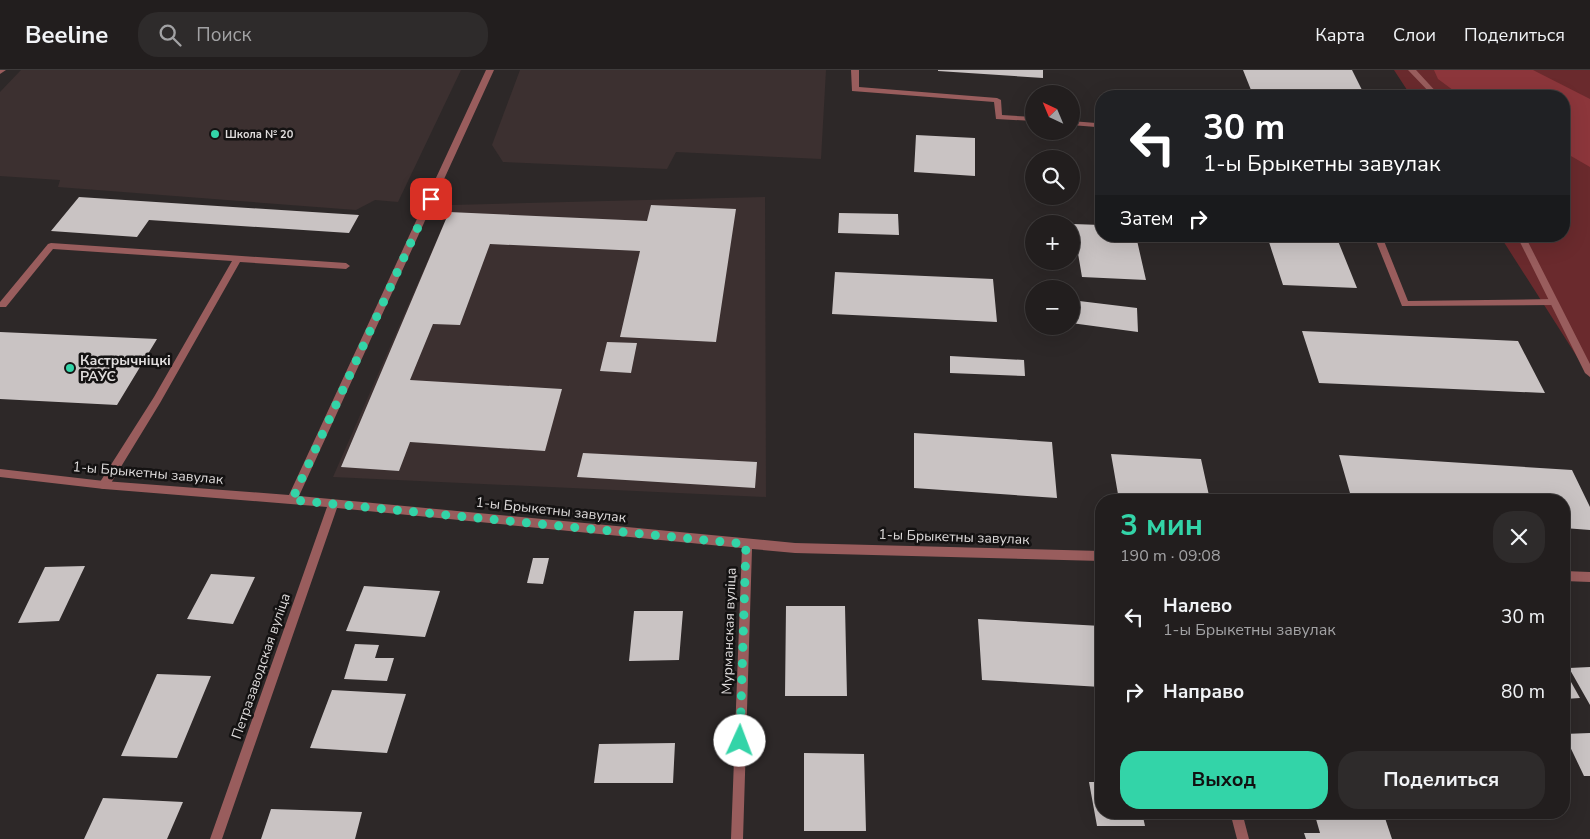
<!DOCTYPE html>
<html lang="ru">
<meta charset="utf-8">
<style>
body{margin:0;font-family:"Nunito Sans",sans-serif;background:#2e2b2b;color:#f1f3f6;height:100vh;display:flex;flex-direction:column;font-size:19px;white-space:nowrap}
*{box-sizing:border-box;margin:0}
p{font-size:16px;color:#a2a2a4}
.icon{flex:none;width:28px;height:28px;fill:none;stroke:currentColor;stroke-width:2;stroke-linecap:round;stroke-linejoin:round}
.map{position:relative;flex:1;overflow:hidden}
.details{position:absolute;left:1095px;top:424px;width:475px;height:325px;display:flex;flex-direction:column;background:#221e1e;border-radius:20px;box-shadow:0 5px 20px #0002,0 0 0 1px #3f3c3c}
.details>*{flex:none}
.top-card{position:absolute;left:1095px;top:20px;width:475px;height:152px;border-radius:20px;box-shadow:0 5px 20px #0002,0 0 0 1px #3f3c3c;background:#202124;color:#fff;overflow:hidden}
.needle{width:32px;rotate:316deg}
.fabs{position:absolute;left:1025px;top:15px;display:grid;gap:10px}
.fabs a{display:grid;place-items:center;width:55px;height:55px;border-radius:50%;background:#221e1e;box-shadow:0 5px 20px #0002,0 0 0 1px #3f3c3c;font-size:25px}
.pin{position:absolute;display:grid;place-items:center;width:42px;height:42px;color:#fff;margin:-21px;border-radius:10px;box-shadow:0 2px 8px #0006}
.me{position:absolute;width:55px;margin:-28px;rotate:2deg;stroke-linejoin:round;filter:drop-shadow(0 0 4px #0008)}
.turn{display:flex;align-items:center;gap:18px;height:105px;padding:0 25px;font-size:22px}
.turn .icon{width:65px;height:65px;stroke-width:2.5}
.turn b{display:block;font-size:35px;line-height:42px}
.then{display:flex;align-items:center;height:48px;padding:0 25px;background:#0003;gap:10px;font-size:19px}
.round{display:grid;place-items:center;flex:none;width:52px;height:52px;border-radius:20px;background:#2e2b2b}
.overview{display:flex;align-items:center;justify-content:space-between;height:85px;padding:0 25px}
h1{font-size:30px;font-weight:700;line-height:38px;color:#33d4a8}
.button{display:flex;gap:10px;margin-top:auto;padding:10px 25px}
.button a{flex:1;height:58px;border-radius:20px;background:#33d4a8;color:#111;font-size:20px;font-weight:700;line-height:58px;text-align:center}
.button a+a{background:#2e2b2b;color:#f1f3f6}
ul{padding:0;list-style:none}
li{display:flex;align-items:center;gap:15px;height:75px;padding:0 25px}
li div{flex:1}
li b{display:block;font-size:19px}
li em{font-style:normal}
header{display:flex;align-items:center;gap:30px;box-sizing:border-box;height:70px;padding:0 25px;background:#221e1e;border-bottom:1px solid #3f3c3c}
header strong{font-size:24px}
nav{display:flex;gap:28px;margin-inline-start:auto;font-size:18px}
.search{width:350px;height:45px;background:#2e2b2b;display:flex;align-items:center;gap:12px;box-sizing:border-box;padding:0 18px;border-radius:20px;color:#a2a2a4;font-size:19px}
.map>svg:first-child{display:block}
.built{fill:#3c3030}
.green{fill:#6a2a2d}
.forest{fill:#8c363b}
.building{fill:#c9c3c3}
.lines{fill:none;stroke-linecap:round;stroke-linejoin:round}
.lane{fill:#995d5d;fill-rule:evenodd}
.street{fill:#995d5d;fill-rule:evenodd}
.route{stroke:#33d4a8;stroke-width:9;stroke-dasharray:0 16.2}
.poi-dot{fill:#33d4a8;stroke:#141212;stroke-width:2}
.labels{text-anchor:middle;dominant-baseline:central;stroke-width:5;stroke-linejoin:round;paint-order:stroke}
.far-poi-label{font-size:11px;font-weight:bold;fill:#dfdcdc;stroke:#141212;text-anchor:start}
.poi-label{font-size:14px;font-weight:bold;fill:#dfdcdc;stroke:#141212;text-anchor:start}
.street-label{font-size:14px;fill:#dfdcdc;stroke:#141212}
</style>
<header>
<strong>Beeline</strong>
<div class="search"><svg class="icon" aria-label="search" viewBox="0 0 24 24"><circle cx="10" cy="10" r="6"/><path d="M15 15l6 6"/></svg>Поиск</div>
<nav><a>Карта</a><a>Слои</a><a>Поделиться</a></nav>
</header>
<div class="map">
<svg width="1590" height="769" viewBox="0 0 1590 769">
<rect width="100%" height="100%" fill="#2d2828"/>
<path class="built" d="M21,0h440l-63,132 -23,-2 -19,10 -298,-23 2,-7 -60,-4v-84z
M520,0h306l-5,89 -145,-7 -9,17 -164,-7 -11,-17z
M765,127l1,300 -433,-20 119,-272z"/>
<path class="green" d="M1394,0h196v307l-90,-141h64v-140h-153z"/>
<path class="forest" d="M1434,0h99l57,29v68l-26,-15v-56h-103l-23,-17z"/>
<path class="building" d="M938,0h105v8l-105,-7z
M1243,0h109l13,26 -112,-1z
M916,65l59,3v38l-61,-4z
M79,127l280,18 -10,18 -200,-13 -12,17 -86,-6z
M651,135l85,4 -20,133 -96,-5 20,-86 -150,-7 -30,81 -27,-1 -23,56 152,9 -17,62 -135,-9 -11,29 -58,-4 108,-255 198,9z
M839,143l59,1 1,21 -61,-2z
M1073,154l28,1v11h35l10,44 -64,-3z
M1267,166h69l21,52 -74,-3z
M835,202l158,7 4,43 -165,-8z
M1071,230l66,8 1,24 -67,-9z
M1302,261l216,10 27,52 -226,-10z
M0,262l157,7 -40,66 -117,-6z
M607,272l30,1 -6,30 -31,-2z
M950,286l74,4 1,16 -75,-3z
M914,363l138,9 5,56 -143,-10z
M583,383l174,9 -2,26 -178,-11z
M1111,384l90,5 9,41h-91z
M1339,385l233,15 18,37v23l-26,-2v-28h-212z
M533,488h16l-6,26 -16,-1z
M85,496l-26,55 -41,2 27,-56z
M211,504l44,3 -22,47 -46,-5z
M364,516l76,5 -15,46 -79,-6z
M786,536h59l2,90h-62z
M634,541h49l-4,49 -50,1z
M978,549l123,7v61l-119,-7z
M355,574l24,1 -4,13h19l-7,23 -43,-2z
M1590,597v38l-21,-37z
M157,604l54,2 -34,82 -56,-2z
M1571,612l9,16 -15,1 -1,-16z
M332,620l74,4 -19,59 -77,-5z
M1590,663v43h-6l-20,-42z
M675,673l-2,40h-79l5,-39z
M804,683l60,1 2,77h-62z
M1089,712h12v30h41l3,14h-48z
M103,728l80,4 -16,37h-83z
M271,739l91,3 -7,27h-94z
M1314,742h69l9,27h-86l-2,-6h16z"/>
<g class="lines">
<path class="lane" d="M851,0h8v17l138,11 4,2 1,15 32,2v4l-38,-2 -2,-17 -142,-11z
M1071,51l25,2 4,2 -4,2 -25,-2z
M1374,166h8l26,65 146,-2 4,3 -4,3 -152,1z
M51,173l295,20 4,3 -4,3 -106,-7 -80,141 -52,85 -4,1 -4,-1 -1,-3 1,-3 54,-85 78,-136 -179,-12 -47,58h-6v-5l48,-58z"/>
<path class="street" d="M0,0h6l-6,4z
M486,0h8l-195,426 496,47 306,8v10l-306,-8 -43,-4 -9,290h-12l11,-291 -405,-40 -115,331h-12l117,-332 -223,-18 -104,-12v-8l104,12 185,14z
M1408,0h8l24,26h-7z
M1517,166h8l65,128v13l-5,-4z
M1564,501l26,1v10l-26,-1z
M1230,742h12l7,27h-12z"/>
</g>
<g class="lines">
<path class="route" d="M431,129l-139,301 454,44 -6,197"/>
</g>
<g class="poi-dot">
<circle cx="215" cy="64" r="5"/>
<circle cx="70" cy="298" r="5"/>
</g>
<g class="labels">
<g class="far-poi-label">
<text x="225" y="64">Школа № 20</text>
</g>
<g class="poi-label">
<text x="80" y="290">Кастрычніцкі<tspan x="80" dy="16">РАУС</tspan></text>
</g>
<g class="street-label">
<text transform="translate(148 403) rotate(5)">1-ы Брыкетны завулак</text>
<text transform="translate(551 440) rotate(6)">1-ы Брыкетны завулак</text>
<text transform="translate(954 467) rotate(2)">1-ы Брыкетны завулак</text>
<text transform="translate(729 561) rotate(-88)">Мурманская вуліца</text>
<text transform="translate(261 596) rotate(-71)">Петразаводская вуліца</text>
</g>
</g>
</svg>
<div class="fabs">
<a><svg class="needle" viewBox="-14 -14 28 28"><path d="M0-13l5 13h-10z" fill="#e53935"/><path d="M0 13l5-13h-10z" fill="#a2a2a4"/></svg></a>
<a><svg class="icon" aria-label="search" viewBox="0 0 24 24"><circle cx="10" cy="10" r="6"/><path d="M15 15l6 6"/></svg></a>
<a>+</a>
<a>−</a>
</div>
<div class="pin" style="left:431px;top:129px;background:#d93025"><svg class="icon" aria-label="arrive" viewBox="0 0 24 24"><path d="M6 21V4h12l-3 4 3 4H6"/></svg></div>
<svg class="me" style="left:740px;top:671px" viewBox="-20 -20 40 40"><circle r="19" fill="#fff"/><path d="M0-13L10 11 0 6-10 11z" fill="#33d4a8"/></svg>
<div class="top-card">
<div class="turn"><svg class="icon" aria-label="left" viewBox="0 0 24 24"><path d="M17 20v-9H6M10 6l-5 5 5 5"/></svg><div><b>30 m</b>1-ы Брыкетны завулак</div></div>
<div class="then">Затем<svg class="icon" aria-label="right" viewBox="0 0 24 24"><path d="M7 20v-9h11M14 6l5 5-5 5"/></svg></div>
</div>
<section class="details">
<div class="overview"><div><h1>3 мин</h1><p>190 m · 09:08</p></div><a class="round"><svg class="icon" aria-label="close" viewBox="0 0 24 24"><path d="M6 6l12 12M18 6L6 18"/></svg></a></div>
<ul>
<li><svg class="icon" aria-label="left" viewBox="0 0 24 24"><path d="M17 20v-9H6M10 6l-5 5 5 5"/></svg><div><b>Налево</b><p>1-ы Брыкетны завулак</p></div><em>30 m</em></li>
<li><svg class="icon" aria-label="right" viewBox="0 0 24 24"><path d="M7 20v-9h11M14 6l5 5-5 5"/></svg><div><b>Направо</b></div><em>80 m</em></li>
</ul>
<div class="button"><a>Выход</a><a>Поделиться</a></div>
</section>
</div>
